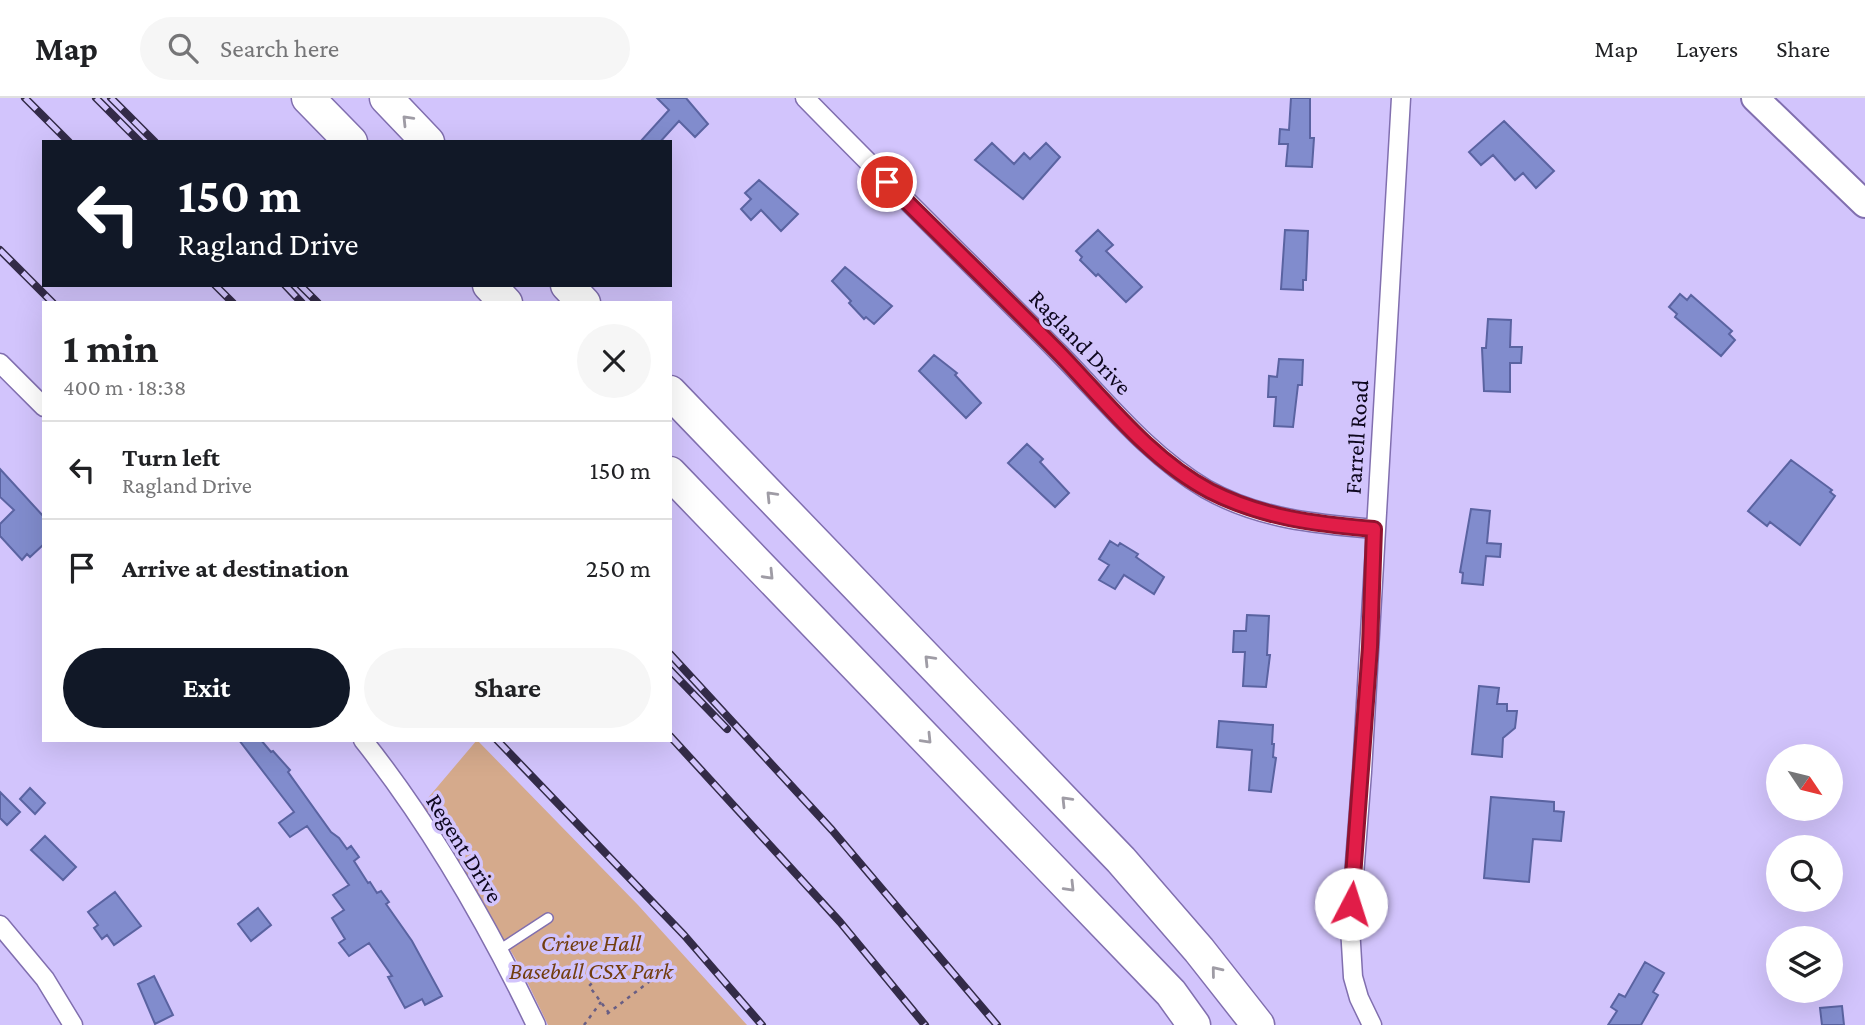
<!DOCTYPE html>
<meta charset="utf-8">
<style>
body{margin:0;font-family:"Crimson Pro",serif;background:#f6f6f6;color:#202124;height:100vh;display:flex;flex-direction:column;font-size:26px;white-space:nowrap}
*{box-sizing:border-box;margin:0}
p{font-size:23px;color:#757577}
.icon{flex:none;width:38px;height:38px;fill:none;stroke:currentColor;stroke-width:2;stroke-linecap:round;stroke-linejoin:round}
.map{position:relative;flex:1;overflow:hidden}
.side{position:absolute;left:42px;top:203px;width:630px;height:441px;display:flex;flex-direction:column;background:#fff;border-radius:0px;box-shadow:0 7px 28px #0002}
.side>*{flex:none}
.top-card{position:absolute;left:42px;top:42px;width:630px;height:147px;border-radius:0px;box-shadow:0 7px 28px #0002;background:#111827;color:#fff;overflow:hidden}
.needle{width:46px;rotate:125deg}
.buttons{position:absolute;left:1766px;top:646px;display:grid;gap:14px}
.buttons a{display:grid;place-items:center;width:77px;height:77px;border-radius:50%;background:#fff;box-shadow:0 7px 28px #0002;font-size:35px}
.pin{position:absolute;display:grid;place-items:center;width:60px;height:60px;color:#fff;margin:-30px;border:4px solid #fff;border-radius:50%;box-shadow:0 2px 7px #0007}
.me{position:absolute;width:77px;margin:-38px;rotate:5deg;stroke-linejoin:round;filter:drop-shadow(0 0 5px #0008)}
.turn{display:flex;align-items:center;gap:24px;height:147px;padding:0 21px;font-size:32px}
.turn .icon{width:91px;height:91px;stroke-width:2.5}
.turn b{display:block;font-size:49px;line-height:60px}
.round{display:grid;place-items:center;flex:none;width:74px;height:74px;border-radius:37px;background:#f6f6f6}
.head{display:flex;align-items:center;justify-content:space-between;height:119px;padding:0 21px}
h1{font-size:42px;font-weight:700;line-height:52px}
.cta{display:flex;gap:14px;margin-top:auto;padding:14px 21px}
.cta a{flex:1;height:80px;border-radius:42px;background:#111827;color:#fff;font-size:28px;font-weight:700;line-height:80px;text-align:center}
.cta a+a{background:#f6f6f6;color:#202124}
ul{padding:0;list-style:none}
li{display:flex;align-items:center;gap:21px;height:98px;padding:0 21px;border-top:2px solid #e0e0e0}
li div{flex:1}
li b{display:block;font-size:26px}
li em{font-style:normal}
header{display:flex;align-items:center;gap:42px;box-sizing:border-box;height:98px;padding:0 35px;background:#fff;border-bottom:2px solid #e0e0e0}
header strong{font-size:33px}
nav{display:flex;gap:38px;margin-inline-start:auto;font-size:24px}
.search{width:490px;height:63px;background:#f6f6f6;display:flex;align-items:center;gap:18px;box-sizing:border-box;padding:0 24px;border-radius:38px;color:#757577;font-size:26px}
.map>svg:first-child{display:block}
.green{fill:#d5aa8c}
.building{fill:#818ccd;stroke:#5a63a1;stroke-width:2}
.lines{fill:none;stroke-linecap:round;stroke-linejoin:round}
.lane-casing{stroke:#816faf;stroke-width:12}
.street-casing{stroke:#816faf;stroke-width:21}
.primary-casing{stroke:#816faf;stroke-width:30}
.highway-casing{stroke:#816faf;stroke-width:35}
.path{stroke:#685e84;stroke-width:2.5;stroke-dasharray:3.5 5;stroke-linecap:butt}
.lane{stroke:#fff;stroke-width:9}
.street{stroke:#fff;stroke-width:18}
.primary{stroke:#fff;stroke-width:26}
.highway{stroke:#fff;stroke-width:32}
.rail-casing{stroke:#332b48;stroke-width:8}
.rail{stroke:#d2c4fc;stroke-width:5;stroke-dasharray:16;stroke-linecap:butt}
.oneway{stroke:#9f9ca5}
.route-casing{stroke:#92132f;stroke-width:18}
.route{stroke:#e11d48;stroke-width:12}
.labels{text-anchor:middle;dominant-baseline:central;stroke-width:7;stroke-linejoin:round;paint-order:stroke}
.street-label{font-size:24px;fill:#0e071e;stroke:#d2c4fc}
.park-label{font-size:24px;font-style:italic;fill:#723d0e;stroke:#d2c4fc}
</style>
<header>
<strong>Map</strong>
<div class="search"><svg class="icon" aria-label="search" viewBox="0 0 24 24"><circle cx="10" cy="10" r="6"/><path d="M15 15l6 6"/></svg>Search here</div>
<nav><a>Map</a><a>Layers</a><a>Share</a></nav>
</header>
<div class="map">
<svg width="1865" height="927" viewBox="0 0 1865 927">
<rect width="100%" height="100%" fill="#d2c4fc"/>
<path class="green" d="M477,642l161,165 109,120h-199l-30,-62 -96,-158z"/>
<path class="building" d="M657,0h29l22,26 -13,13 -16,-16 -19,21h-20l29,-32z
M1291,0h19v40h4l-2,29 -26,-1 2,-22h-9l1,-15 9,1z
M1504,23l50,50 -18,17 -13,-15 -8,7 -22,-25 -12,10 -12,-13z
M992,45l22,21 10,-11 6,6 16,-16 14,14 -37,42 -48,-39z
M759,82l39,34 -17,17 -20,-21 -10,10 -10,-11 10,-10 -6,-6z
M1098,132l15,15 -7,6 36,36 -16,15 -28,-28 -2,2 -16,-16 2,-3 -6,-6z
M1285,132l23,1 -2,49h-3v10l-22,-1z
M845,169l47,39 -18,18 -8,-7 -2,2 -15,-16 2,-2 -19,-20z
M1680,196l7,6 4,-5 41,36 -3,3 6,6 -14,16 -46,-39 2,-3 -8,-7z
M1488,221l23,1 -1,27h12l-1,16h-11v29l-26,-1 -2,-43h4z
M934,257l23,18 -2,2 26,28 -15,15 -47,-47z
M1279,261l24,1 -1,25h-4l-5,42 -19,-1 2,-29h-8l1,-21 8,1z
M1027,346l16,15 -3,3 29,31 -14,14 -47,-44z
M1791,362l41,30 -2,2 5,4 -35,49 -30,-23 -3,4 -19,-15z
M0,371l44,48v27l-14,13 -3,-3 -5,6 -22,-24v-12l14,-14 -14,-13z
M1471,411l19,2 -3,32 14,1 -1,13 -14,-1 -3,29 -21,-2 1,-10 -3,-1z
M1110,443l8,5 2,-3 18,11 -2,3 28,20 -10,17 -30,-19 -9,14 -16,-9 10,-15 -10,-6z
M1247,517l22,1 -2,39h3l-4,32 -23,-1 2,-34h-12l1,-21h12z
M1479,588l20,2 -2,16h10v7h10l-2,17 -12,10 -1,19 -30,-3z
M1219,623l54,4 -1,19h2l-1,13 3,1 -5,34 -22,-2 3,-40 -35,-3z
M239,642h22l10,12 2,-1 17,19 -2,2 43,60 8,6 8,11 4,-3 8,11 -5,4 14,22 2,-1 7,11 4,-2 8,11 -3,2 26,37 30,55 -17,9 -3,-6 -17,9 -17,-31 4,-1 -23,-33 -20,13 -10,-13 6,-4 -13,-21 12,-8 -11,-15 16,-10 -42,-59 -17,11 -11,-14 15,-11z
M30,690l15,15 -10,11 -15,-15z
M0,694l20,20 -13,13 -7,-7z
M1491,699l63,5v9l10,1 -3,29 -28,-2 -4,43 -45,-4z
M45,738l31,31 -13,13 -32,-30z
M115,794l26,34 -27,19 -7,-10 -5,4 -8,-11 4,-3 -10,-13z
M258,810l13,17 -20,16 -13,-17z
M1645,864l19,11 -11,19 5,3 -17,30h-33l9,-14 -6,-4 8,-13 6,3z
M154,878l19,39 -18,9 -17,-40z
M1842,908l2,19h-22l-2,-17z"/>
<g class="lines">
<g class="lane-casing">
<path id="lane" d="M499,852l49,-32"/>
</g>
<g class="street-casing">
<path id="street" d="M805,0c84,86 170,170 254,255 46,47 89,102 147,136 53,30 110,35 169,40
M0,265l44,44
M363,642c69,87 125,185 173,285
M0,827l45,54 28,46
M1372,927l-13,-27 -6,-21 -3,-50 12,-155 39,-674"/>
</g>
<g class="primary-casing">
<path id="primary" d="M1755,0l110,106"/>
</g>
<g class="highway-casing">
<path id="highway" d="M308,0l43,44
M386,0l42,44
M489,187l17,18
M567,187l17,18
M670,294l451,468 78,90 59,75
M670,375l501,520 23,32"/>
</g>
<path class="path" d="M583,865l12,17 -6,6 20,27
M607,916l47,-36
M584,927l17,-23"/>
<use href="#lane" class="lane"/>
<use href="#street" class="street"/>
<use href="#primary" class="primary"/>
<use href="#highway" class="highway"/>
<g class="rail-casing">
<path id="rail" d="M25,0l44,44
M96,0l44,44
M111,0l44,44
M0,152l53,53
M215,187l18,18
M285,187l17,18
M300,187l18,18
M670,556l162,176 165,195
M670,572l57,59
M670,638l170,186 85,103
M497,642l187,195 78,90"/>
</g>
<use href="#rail" class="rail"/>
</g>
<defs><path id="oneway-chevron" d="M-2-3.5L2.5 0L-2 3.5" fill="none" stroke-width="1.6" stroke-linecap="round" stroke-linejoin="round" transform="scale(1.75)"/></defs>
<g class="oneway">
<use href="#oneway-chevron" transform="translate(407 22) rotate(-134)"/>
<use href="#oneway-chevron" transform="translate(771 398) rotate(-134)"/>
<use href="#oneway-chevron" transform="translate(769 477) rotate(46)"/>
<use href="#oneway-chevron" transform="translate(929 562) rotate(-134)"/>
<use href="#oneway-chevron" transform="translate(927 641) rotate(46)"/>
<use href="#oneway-chevron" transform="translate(1066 703) rotate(-134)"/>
<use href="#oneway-chevron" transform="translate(1070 789) rotate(46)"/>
<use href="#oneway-chevron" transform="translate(1216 873) rotate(-129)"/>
</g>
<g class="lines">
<g class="route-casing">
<path id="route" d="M887,84c58,58 117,115 174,173 45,47 90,105 149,136 53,27 106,33 164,38l-4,118 -19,257"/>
</g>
<use href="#route" class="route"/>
</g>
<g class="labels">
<g class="street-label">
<text transform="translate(1081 244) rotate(46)">Ragland Drive</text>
<text transform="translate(1356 339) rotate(-86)">Farrell Road</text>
<text transform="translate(465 750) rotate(58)">Regent Drive</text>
</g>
<g class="park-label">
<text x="591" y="844">Crieve Hall<tspan x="591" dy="28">Baseball CSX Park</tspan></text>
</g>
</g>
</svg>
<div class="buttons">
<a><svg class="needle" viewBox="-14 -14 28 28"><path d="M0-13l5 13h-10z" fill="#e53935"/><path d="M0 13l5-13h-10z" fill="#757577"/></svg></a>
<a><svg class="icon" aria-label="search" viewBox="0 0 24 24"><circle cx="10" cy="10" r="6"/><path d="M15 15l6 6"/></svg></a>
<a><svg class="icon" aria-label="layers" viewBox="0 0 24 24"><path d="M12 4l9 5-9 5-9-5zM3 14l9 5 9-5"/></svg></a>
</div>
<div class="pin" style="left:887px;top:84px;background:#d93025"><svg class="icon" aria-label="arrive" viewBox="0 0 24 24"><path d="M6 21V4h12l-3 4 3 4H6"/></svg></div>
<svg class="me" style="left:1351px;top:806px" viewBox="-20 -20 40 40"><circle r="19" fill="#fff"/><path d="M0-13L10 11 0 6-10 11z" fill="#e11d48"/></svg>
<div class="top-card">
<div class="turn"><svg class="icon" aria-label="left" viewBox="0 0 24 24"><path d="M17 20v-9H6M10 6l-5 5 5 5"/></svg><div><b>150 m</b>Ragland Drive</div></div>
</div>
<section class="side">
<div class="head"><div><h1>1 min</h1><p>400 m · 18:38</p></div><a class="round"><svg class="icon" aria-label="close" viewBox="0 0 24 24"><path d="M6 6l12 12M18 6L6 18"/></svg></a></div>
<ul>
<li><svg class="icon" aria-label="left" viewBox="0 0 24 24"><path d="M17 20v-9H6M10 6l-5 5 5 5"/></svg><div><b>Turn left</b><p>Ragland Drive</p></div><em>150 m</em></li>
<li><svg class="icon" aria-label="arrive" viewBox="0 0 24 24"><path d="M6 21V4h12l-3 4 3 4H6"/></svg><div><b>Arrive at destination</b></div><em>250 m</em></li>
</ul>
<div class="cta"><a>Exit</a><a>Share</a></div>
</section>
</div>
